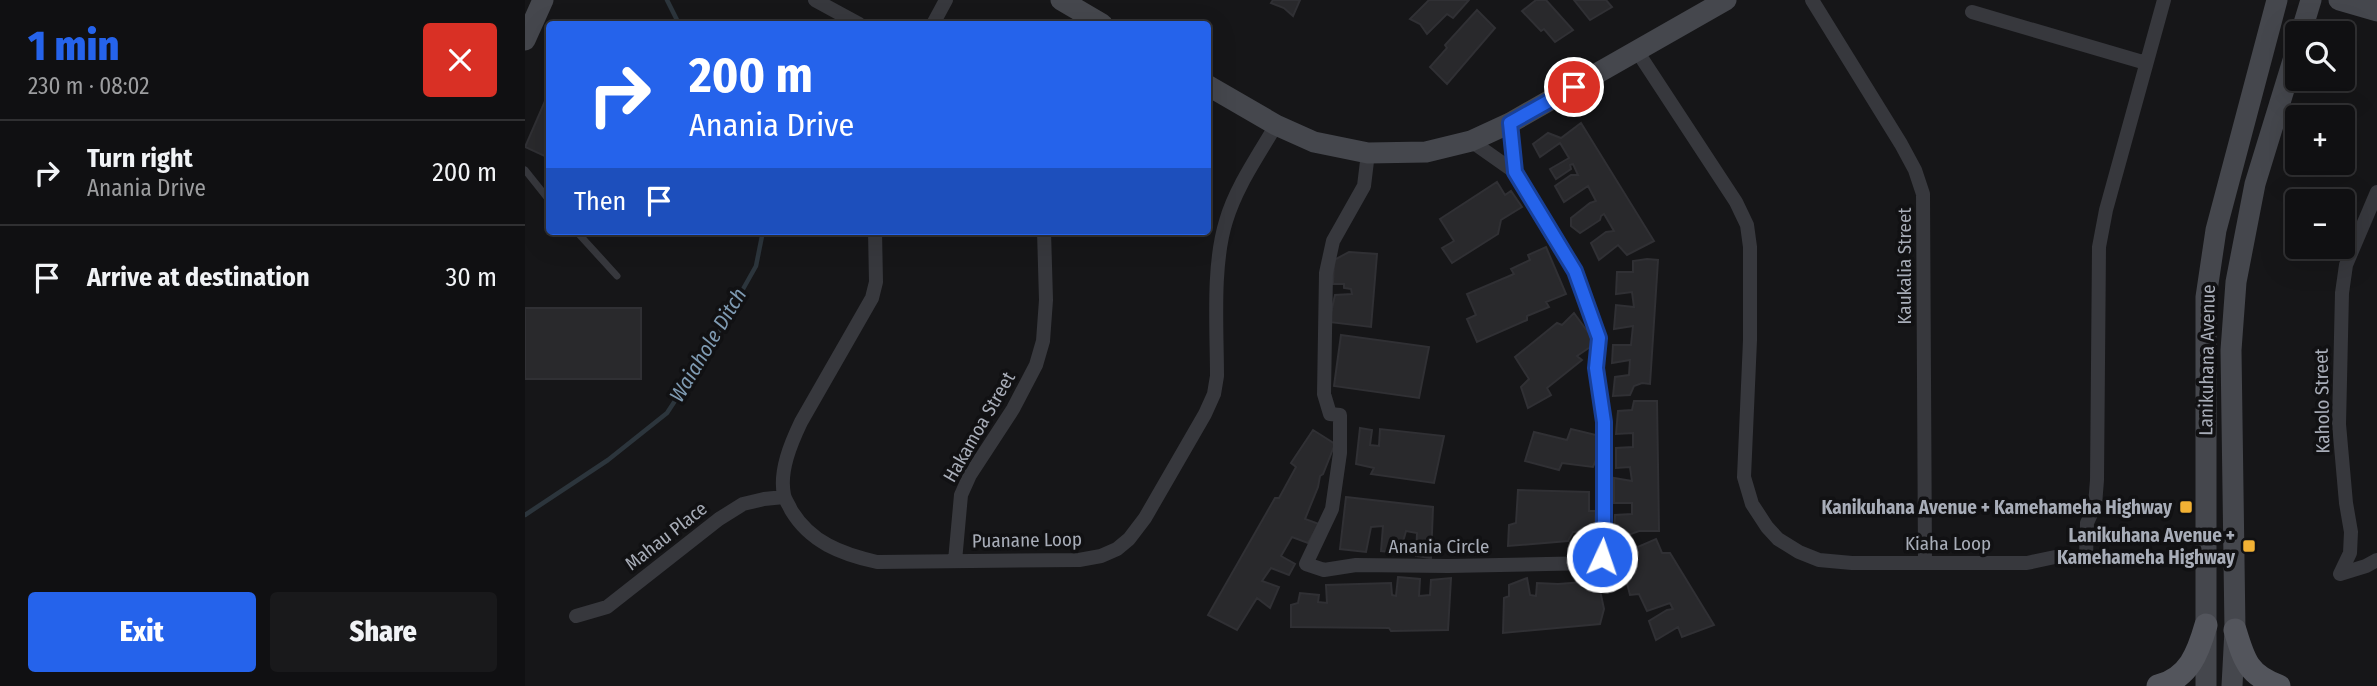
<!DOCTYPE html>
<meta charset="utf-8">
<style>
body{margin:0;font-family:"Fira Sans Condensed",sans-serif;background:#19191b;color:#f1f3f6;height:100vh;display:flex;flex-direction:column;font-size:26px;white-space:nowrap}
*{box-sizing:border-box;margin:0}
p{font-size:23px;color:#9c9d9f}
.icon{flex:none;width:38px;height:38px;fill:none;stroke:currentColor;stroke-width:2;stroke-linecap:round;stroke-linejoin:round}
.map{position:relative;flex:1;overflow:hidden}
.sheet{display:flex;flex-direction:column;background:#101012;width:525px}
.sheet>*{flex:none}
.hud{position:absolute;left:21px;top:21px;width:665px;height:214px;border-radius:7px;box-shadow:0 7px 28px #0002,0 0 0 2px #303032;background:#2563eb;color:#fff;overflow:hidden}
.buttons{position:absolute;left:1760px;top:21px;display:grid;gap:14px}
.buttons a{display:grid;place-items:center;width:70px;height:70px;border-radius:7px;background:#101012;box-shadow:0 7px 28px #0002,0 0 0 2px #303032;font-size:35px}
.pin{position:absolute;display:grid;place-items:center;width:60px;height:60px;color:#fff;margin:-30px;border:4px solid #fff;border-radius:50%;box-shadow:0 2px 7px #0007}
.me{position:absolute;width:77px;margin:-38px;rotate:3deg;stroke-linejoin:round;filter:drop-shadow(0 0 5px #0008)}
.turn{display:flex;align-items:center;gap:24px;height:147px;padding:0 28px;font-size:32px}
.turn .icon{width:91px;height:91px;stroke-width:2.5}
.turn b{display:block;font-size:49px;line-height:60px}
.then{display:flex;align-items:center;height:66px;padding:0 28px;background:#0003;gap:14px;font-size:26px}
.round{display:grid;place-items:center;flex:none;width:74px;height:74px;border-radius:7px;background:#19191b}
.headline{display:flex;align-items:center;justify-content:space-between;height:119px;padding:0 28px}
h1{font-size:42px;font-weight:800;line-height:52px;color:#2563eb}
.cta{display:flex;gap:14px;margin-top:auto;padding:14px 28px}
.cta a{flex:1;height:80px;border-radius:7px;background:#2563eb;color:#fff;font-size:28px;font-weight:800;line-height:80px;text-align:center}
.cta a+a{background:#19191b;color:#f1f3f6}
ul{padding:0;list-style:none}
li{display:flex;align-items:center;gap:21px;height:105px;padding:0 28px;border-top:2px solid #303032}
li div{flex:1}
li b{display:block;font-size:26px}
li em{font-style:normal}
main{display:flex;flex:1;min-height:0}
.map>svg:first-child{display:block}
.lines{fill:none;stroke-linecap:round;stroke-linejoin:round}
.stream{stroke:#2c353c;stroke-width:4.5}
.building{fill:#29292c;stroke:#303034;stroke-width:2}
.lane{stroke:#37383d;stroke-width:7}
.street{stroke:#37383d;stroke-width:14}
.secondary{stroke:#45474d;stroke-width:21}
.primary{stroke:#53555c;stroke-width:23}
.route-casing{stroke:#184099;stroke-width:18}
.route{stroke:#2563eb;stroke-width:12}
.poi-dot{fill:#f2b134;stroke:#111113;stroke-width:2.5}
.labels{text-anchor:middle;dominant-baseline:central;stroke-width:7;stroke-linejoin:round;paint-order:stroke}
.street-label{font-size:19px;fill:#a8adb8;stroke:#111113}
.poi-label{font-size:19px;font-weight:bold;fill:#a8adb8;stroke:#111113;text-anchor:end}
.water-label{font-size:21px;font-style:italic;fill:#7f9bb3;stroke:#111113}
</style>
<main>
<section class="sheet">
<div class="headline"><div><h1>1 min</h1><p>230 m · 08:02</p></div><a class="round" style="background:#d93025;color:#fff"><svg class="icon" aria-label="close" viewBox="0 0 24 24"><path d="M6 6l12 12M18 6L6 18"/></svg></a></div>
<ul>
<li><svg class="icon" aria-label="right" viewBox="0 0 24 24"><path d="M7 20v-9h11M14 6l5 5-5 5"/></svg><div><b>Turn right</b><p>Anania Drive</p></div><em>200 m</em></li>
<li><svg class="icon" aria-label="arrive" viewBox="0 0 24 24"><path d="M6 21V4h12l-3 4 3 4H6"/></svg><div><b>Arrive at destination</b></div><em>30 m</em></li>
</ul>
<div class="cta"><a>Exit</a><a>Share</a></div>
</section>
<div class="map">
<svg width="1852" height="686" viewBox="0 0 1852 686">
<rect width="100%" height="100%" fill="#161618"/>
<g class="lines">
<path class="stream" d="M142,0l12,24
M0,515l83,-55 59,-47 44,-67 45,-80 7,-35"/>
</g>
<path class="building" d="M748,0h27l-7,16 -9,-8 -13,-5z
M904,0h40l-16,18 -6,-4 -20,20 -7,-10 -10,-5z
M1011,0h10l27,30 -18,12 -11,-13 -3,2 -19,-20z
M1049,0h32l6,7 -22,13z
M952,10l18,18 -48,56 -17,-17 17,-19 -2,-3z
M24,92v66l-24,-11z
M1056,123l73,118 -27,14 -9,-10 -19,15 -8,-17 15,-11 8,-1 -10,-17 -3,2 -1,4 -20,13 -9,-7v-8l19,-15 6,-2 -8,-15 -24,16 -9,-16 16,-11h7l-5,-11 -3,1 1,4 -15,10 -6,-10 19,-11 -9,-15 -20,14 -7,-13 15,-11 13,5z
M972,182l8,13 6,-4 11,16 -21,13 -3,14 -46,29 -10,-15 12,-7 -14,-22z
M1021,247l20,47 -20,8 3,5 -22,9v4l-50,22 -10,-23 9,-4 -9,-21 47,-20 -3,-5 19,-9 -2,-5z
M824,252l28,2 -6,73 -42,-5 6,-27 17,-1 -1,-5 -7,-1v-4h-11l1,-24z
M1122,259l11,1 -8,124 -8,-1 -8,3 -4,9 -17,1 2,-19 14,-2 1,-15 -18,3 1,-18h18l2,-19 -19,3 2,-24 18,2 -2,-15 -16,2 1,-22h16v-11z
M0,308h116v71h-116z
M1049,313l22,30 -19,13 5,4 -35,28 4,7 -23,13 -7,-21 8,-8 -14,-22 42,-34 5,2z
M816,335l88,12 -10,51 -85,-12z
M1109,401h23l2,130h-20l-8,3h-17l1,-19 17,-1v-11h-18v-25l18,3 -2,-14 -14,1v-20l17,-1v-14l-17,1 2,-23 14,-1z
M835,428l12,2 -2,15 9,1 1,-17 64,7 -10,47 -63,-9 3,-6 -18,-4z
M1046,429l25,6 2,20 -5,12 -31,-4 -3,7 -34,-9 9,-29 33,8z
M788,430l22,14 -12,30 -3,2 -2,11 -13,32 14,5 -11,19 -16,-6 -11,19 14,8 -6,11 -18,-7 -9,13 17,6 -9,21 -13,-10 -20,32 -29,-15 67,-117h4l17,-31 -5,-4z
M993,490l71,2v19h7l-2,20 -21,1 -5,9 -60,5 1,-21 7,-2z
M821,497l87,10 -2,51 -15,-2 1,-23 -11,-2 -6,22 -19,-2 2,-25 -12,1 -5,25 -26,-3z
M1131,539l6,14h8l44,72 -32,12 -4,-10 -22,13 -7,-19 18,-11 6,-1 -3,-6 -23,8 -8,-17 -9,1 -4,-16 -8,1 -8,-21z
M873,577l22,2 -1,17 11,-1 1,-15 20,-2 -3,52 -57,1 -2,-3 -98,-1v-22l7,-2 2,-10 19,2 -1,7 9,1 -1,-18 65,-2 1,12 4,1z
M1002,578l3,17 6,1 1,-13 21,1 40,-3 6,28 -4,15 -97,9 1,-35 5,-2v-11z"/>
<g class="lines">
<path class="lane" d="M0,170l24,30
M51,231l41,45"/>
<path class="street" d="M290,0l44,24
M1287,0l89,144 14,26 8,24 2,368
M1447,12l174,51
M408,24l13,-24
M1112,51l99,151 11,23 3,22v93l-6,137 8,27 15,23 11,12 21,13 20,8 33,3h175l28,-6h31l1,-34 8,-18 2,-25 2,-233 7,-37 58,-210
M946,141l44,31
M843,153l-4,33 -31,55 -7,32 -2,121 6,20 10,1v38l-8,56 -26,55 18,6 32,-5 92,1 145,-3 9,-6 2,-20v-115l-8,-55 3,-29 -24,-67 -60,-99 -5,-49
M1852,192l-31,73 -4,28 -3,131 7,79 5,29 -1,21 -10,21 26,-8 11,-6
M350,231l1,51 -4,16 -71,124c-10,21 -22,49 -17,73 1,5 5,10 7,15 19,32 50,44 86,52l202,-2 22,-4 16,-7 12,-10 16,-21 60,-104 9,-20 3,-18c0,-47 -5,-110 9,-155 10,-34 32,-65 50,-96
M430,561l6,-66 9,-20 43,-66 23,-44 7,-24 3,-41 -2,-69
M51,616l31,-9 112,-88 24,-15 21,-5 20,-2"/>
<path class="secondary" d="M536,0l41,24
M1814,0l38,11
M1776,33l10,-33
M0,40l18,-40
M682,85l69,40 38,17 54,11 58,-1 45,-11 39,-18 216,-123
M1681,686v-389l10,-67 61,-230
M1707,686l3,-56 -4,-280 5,-68 19,-98 43,-140"/>
<path class="primary" d="M1710,630c9,30 13,45 44,56
M1633,686c31,-8 40,-33 48,-61"/>
</g>
<g class="lines">
<g class="route-casing">
<path id="route" d="M1049,87l-64,36 5,49 60,99 24,67 -3,30 8,54v115l-2,20"/>
</g>
<use href="#route" class="route"/>
</g>
<g class="poi-dot">
<rect x="1654" y="500" width="14" height="14" rx="3.5"/>
<rect x="1717" y="539" width="14" height="14" rx="3.5"/>
</g>
<g class="labels">
<g class="street-label">
<text transform="translate(1379 266) rotate(-90)">Kaukalia Street</text>
<text transform="translate(1682 360) rotate(-89)">Lanikuhana Avenue</text>
<text transform="translate(1797 401) rotate(-91)">Kaholo Street</text>
<text transform="translate(454 427) rotate(-60)">Hakamoa Street</text>
<text transform="translate(141 536) rotate(-38)">Mahau Place</text>
<text transform="translate(502 540) rotate(-1)">Puanane Loop</text>
<text x="1423" y="543">Kiaha Loop</text>
<text x="914" y="546">Anania Circle</text>
</g>
<g class="poi-label">
<text x="1647" y="507">Kanikuhana Avenue + Kamehameha Highway</text>
<text x="1710" y="535">Lanikuhana Avenue +<tspan x="1710" dy="22">Kamehameha Highway</tspan></text>
</g>
<g class="water-label">
<text transform="translate(183 345) rotate(-59)">Waiahole Ditch</text>
</g>
</g>
</svg>
<div class="buttons">
<a><svg class="icon" aria-label="search" viewBox="0 0 24 24"><circle cx="10" cy="10" r="6"/><path d="M15 15l6 6"/></svg></a>
<a>+</a>
<a>−</a>
</div>
<div class="pin" style="left:1049px;top:87px;background:#d93025"><svg class="icon" aria-label="arrive" viewBox="0 0 24 24"><path d="M6 21V4h12l-3 4 3 4H6"/></svg></div>
<svg class="me" style="left:1077px;top:557px" viewBox="-20 -20 40 40"><circle r="17" fill="#2563eb" stroke="#fff" stroke-width="3"/><path d="M0-11L8 9 0 5-8 9z" fill="#fff"/></svg>
<div class="hud">
<div class="turn"><svg class="icon" aria-label="right" viewBox="0 0 24 24"><path d="M7 20v-9h11M14 6l5 5-5 5"/></svg><div><b>200 m</b>Anania Drive</div></div>
<div class="then">Then<svg class="icon" aria-label="arrive" viewBox="0 0 24 24"><path d="M6 21V4h12l-3 4 3 4H6"/></svg></div>
</div>
</div>
</main>
